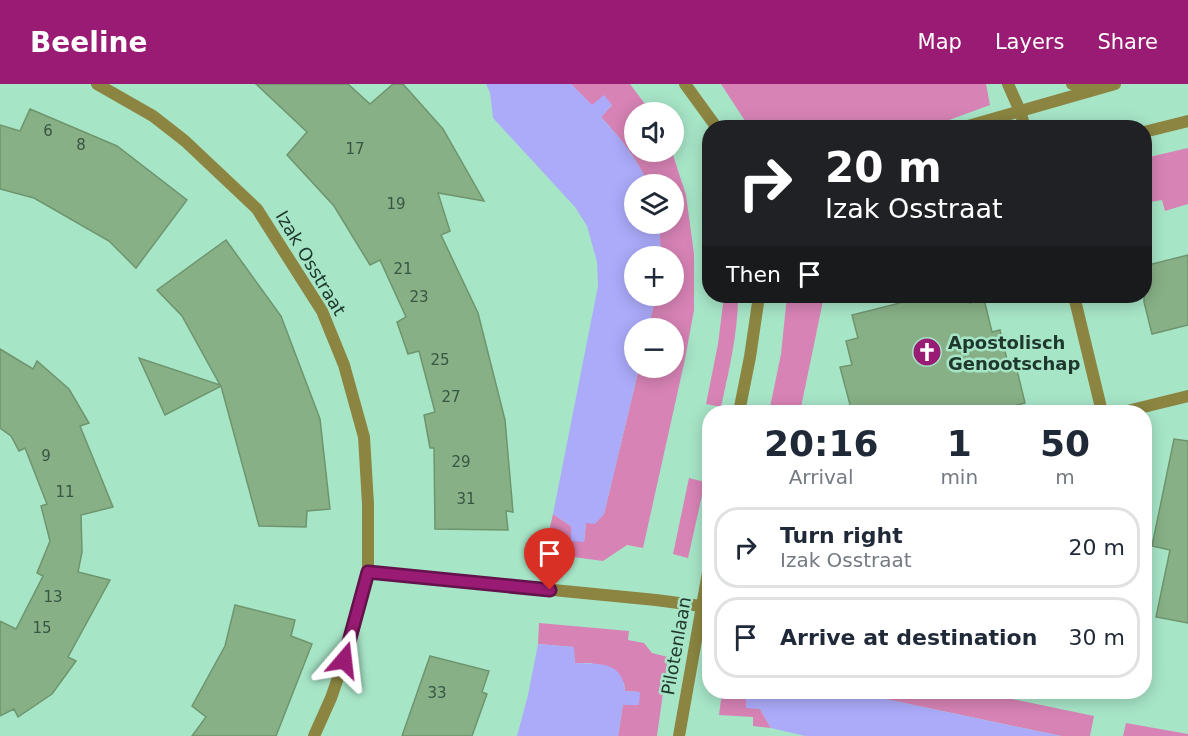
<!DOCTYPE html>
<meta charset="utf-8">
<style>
body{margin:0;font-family:"DejaVu Sans",sans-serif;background:#f6f6f7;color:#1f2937;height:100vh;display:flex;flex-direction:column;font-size:22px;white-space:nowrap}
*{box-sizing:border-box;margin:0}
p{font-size:20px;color:#747a83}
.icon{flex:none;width:33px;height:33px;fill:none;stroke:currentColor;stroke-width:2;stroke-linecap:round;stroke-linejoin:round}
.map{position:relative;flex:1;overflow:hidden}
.sheet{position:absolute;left:702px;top:321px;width:450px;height:294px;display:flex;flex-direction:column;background:#fff;border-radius:24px;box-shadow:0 3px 15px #0003}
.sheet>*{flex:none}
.banner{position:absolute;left:702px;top:36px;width:450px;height:183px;border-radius:24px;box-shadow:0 3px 15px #0003;background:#202124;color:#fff;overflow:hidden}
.tools{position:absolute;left:624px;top:18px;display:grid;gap:12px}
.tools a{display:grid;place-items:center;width:60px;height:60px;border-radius:50%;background:#fff;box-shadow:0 3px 15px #0003;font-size:30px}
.pin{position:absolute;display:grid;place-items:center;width:51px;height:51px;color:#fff;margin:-62px -26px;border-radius:50% 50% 50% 0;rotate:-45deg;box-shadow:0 0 6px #0007}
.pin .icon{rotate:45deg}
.me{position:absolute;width:66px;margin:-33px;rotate:17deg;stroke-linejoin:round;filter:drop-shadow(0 0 4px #0008)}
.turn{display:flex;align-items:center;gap:21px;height:126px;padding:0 24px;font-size:27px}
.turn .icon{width:78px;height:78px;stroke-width:2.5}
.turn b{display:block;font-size:42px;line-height:51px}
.then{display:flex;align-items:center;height:57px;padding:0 24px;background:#0003;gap:12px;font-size:22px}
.eta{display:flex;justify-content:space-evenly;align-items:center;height:102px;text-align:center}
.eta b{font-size:36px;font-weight:800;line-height:42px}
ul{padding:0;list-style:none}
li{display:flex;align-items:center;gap:18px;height:81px;margin:0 12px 9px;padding:0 12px;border:3px solid #e0e1e3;border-radius:24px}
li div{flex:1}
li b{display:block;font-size:22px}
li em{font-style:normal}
header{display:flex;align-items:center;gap:36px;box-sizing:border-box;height:84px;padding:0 30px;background:#991b73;color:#fff}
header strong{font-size:28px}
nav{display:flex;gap:33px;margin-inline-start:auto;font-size:21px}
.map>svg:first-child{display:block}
.green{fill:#d783b5}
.water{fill:#acabfa}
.building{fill:#87b086;stroke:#6e956d;stroke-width:1.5}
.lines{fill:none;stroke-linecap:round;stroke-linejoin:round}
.service{stroke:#8b8541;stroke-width:12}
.minor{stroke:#8b8541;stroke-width:12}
.tertiary{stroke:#8b8541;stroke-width:12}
.route-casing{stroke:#63124b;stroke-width:15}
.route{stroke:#991b73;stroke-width:10}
.labels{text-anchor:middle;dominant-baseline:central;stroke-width:5;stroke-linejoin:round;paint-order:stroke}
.number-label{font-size:15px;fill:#395643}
.street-label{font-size:18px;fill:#1f382d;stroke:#a7e5c7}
.poi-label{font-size:18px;font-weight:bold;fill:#1f382d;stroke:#a7e5c7;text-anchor:start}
</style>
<header>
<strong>Beeline</strong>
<nav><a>Map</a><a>Layers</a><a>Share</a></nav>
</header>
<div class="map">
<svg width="1188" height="652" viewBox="0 0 1188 652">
<rect width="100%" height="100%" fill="#a7e5c7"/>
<path class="green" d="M571,0h59l21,28h-17v40h38l14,43 8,59v56l-9,49 -42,189 -16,-3 -24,16 -59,-8 9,-39 18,12 13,16 2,-19 18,-9 35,-146h35v-40h-26l8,-32h18v-40h-13l-2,-32h15v-40h-26c-11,-26 -28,-46 -47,-67l11,-12 -20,1z
M721,0h265l4,21 -60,22h-181z
M1188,64v56l-23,7 -3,-11 -17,3v-45z
M724,212h14c0,37 -9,74 -17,111l-15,-3 12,-60z
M787,212h37l-24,116h-31l12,-58z
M689,394l16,4 -17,76 -15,-4z
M539,539l90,8 -1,9 16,3 8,10 16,4 -11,79h-39l5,-32 17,-12 -15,-1 -1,-8 -33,-20h-16l-2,-16 -35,-3z
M722,608h43l-1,2 -18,13 14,2 11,19 -18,-2v-9l-34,-2z
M852,608h126l116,24 -4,20h-29z
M1126,639l62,11v2h-65z"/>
<path class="water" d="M486,0h85l21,21 12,-10 8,10 -11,12c19,21 36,41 47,67h-14v40h25l2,32h-27v40h22l-8,32h-14v40h5l-35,146 -9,10 -9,-1 -2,19 -13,-1v-15l-18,-12 45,-228 -1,-24 -10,-36 -12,-19 -82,-89 -3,-25z
M538,560l36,3 1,16c25,1 47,-2 50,28l15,1 -1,13h-16l-5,31h-101l11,-41z
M765,608h87l209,44h-256l-34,-8 -11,-19 -14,-1v-13l17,-1z"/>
<path class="building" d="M256,0h92l22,20 23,-20h10l40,45 41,72 -46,-8 12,38 -9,4 37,78 27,107 8,92 -7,-1 2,19 -73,-1 -1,-81h-4l-6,-33 11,-3 -16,-61 -11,3 -11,-32 9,-5 -26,-57 -10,5 -36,-59 -47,-51 20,-23z
M30,25l87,37 70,54 -51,68 -27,-27 -75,-43 -34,-9v-64l20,6z
M226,156l55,76 39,103 10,90 -23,2 -1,16 -47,-1 -38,-140 -56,29 -26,-57 81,27 -38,-69 -25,-26z
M1188,171v70l-36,9 -8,-32v-36z
M898,212h71l1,7 14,-4 8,33 8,-2 8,34 7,-2 10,41 -15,4 1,5h-159l-12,-45 12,-2 -6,-24 12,-3 -6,-23 48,-12z
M0,265l33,20 4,-8 32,28 20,34 -9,3 33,81 -32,8 1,37 -4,20 32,8 -42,77 8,4 -24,33 -34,23 -4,-8 -14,7v-95l16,8 27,-53 -6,-3 13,-32 -9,-35 6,-2 -22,-56 -6,3 -8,-15 -11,-8z
M1174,355l14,2v182l-32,-6 14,-67 -18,-4z
M235,521l60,15 -4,16 21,8 -36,92h-84l14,-19 -14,-11 33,-60z
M430,572l59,15 -7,21 5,2 -15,42h-70z"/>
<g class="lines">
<path class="service" d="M1008,0l12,27
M1072,0l23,5"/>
<path class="minor" d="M97,0l56,32 32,25 72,68 65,102 22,54 20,72 4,67v68l-17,68 -20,58 -17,38
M1020,27l5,17
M1074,212l28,116
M1123,328l65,-16
M368,488l288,28 45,6"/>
<path class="tertiary" d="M685,0l32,44
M961,44l154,-44
M1144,48l44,-11
M739,328l11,-55 9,-61
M679,652l31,-175"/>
</g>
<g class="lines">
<g class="route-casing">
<path id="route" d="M344,576l24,-88 182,18"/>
</g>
<use href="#route" class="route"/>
</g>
<defs>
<g id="church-disc" transform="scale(1.5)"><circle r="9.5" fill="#991b73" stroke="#a7e5c7"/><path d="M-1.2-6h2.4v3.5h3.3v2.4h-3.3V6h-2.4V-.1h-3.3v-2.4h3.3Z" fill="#fff"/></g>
</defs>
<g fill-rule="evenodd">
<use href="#church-disc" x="927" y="268"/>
</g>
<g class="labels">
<g class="number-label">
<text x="48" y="47">6</text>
<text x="81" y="61">8</text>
<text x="355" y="65">17</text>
<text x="396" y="120">19</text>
<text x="403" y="185">21</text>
<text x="419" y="213">23</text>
<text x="440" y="276">25</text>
<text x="451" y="313">27</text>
<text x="46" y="372">9</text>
<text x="461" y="378">29</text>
<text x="65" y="408">11</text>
<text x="466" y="415">31</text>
<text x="53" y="513">13</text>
<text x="42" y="544">15</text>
<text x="437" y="609">33</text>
</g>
<g class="street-label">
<text transform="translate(311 179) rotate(59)">Izak Osstraat</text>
<text transform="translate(676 562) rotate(-80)">Pilotenlaan</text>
</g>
<g class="poi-label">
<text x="948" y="258">Apostolisch<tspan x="948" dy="21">Genootschap</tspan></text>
</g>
</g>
</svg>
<div class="tools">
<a><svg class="icon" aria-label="sound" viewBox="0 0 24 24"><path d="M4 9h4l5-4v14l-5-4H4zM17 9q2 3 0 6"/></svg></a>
<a><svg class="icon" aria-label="layers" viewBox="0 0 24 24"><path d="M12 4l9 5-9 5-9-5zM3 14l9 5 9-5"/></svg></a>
<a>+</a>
<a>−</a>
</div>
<div class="pin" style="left:550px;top:506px;background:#d93025"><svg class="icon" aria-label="arrive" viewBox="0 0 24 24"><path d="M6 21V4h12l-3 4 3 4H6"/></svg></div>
<svg class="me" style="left:344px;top:576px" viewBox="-20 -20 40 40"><path d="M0-17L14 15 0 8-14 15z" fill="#991b73" stroke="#fff" stroke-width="4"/></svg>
<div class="banner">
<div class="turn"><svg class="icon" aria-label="right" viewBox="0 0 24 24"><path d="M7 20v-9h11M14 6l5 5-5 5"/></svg><div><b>20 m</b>Izak Osstraat</div></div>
<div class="then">Then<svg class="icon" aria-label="arrive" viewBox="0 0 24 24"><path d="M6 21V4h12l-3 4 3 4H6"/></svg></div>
</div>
<section class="sheet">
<div class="eta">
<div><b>20:16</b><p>Arrival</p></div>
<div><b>1</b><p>min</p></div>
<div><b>50</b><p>m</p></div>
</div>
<ul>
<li><svg class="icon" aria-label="right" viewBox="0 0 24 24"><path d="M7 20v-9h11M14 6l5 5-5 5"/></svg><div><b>Turn right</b><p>Izak Osstraat</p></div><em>20 m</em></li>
<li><svg class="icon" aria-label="arrive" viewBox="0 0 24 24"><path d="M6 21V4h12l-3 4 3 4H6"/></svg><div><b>Arrive at destination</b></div><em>30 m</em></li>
</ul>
</section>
</div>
